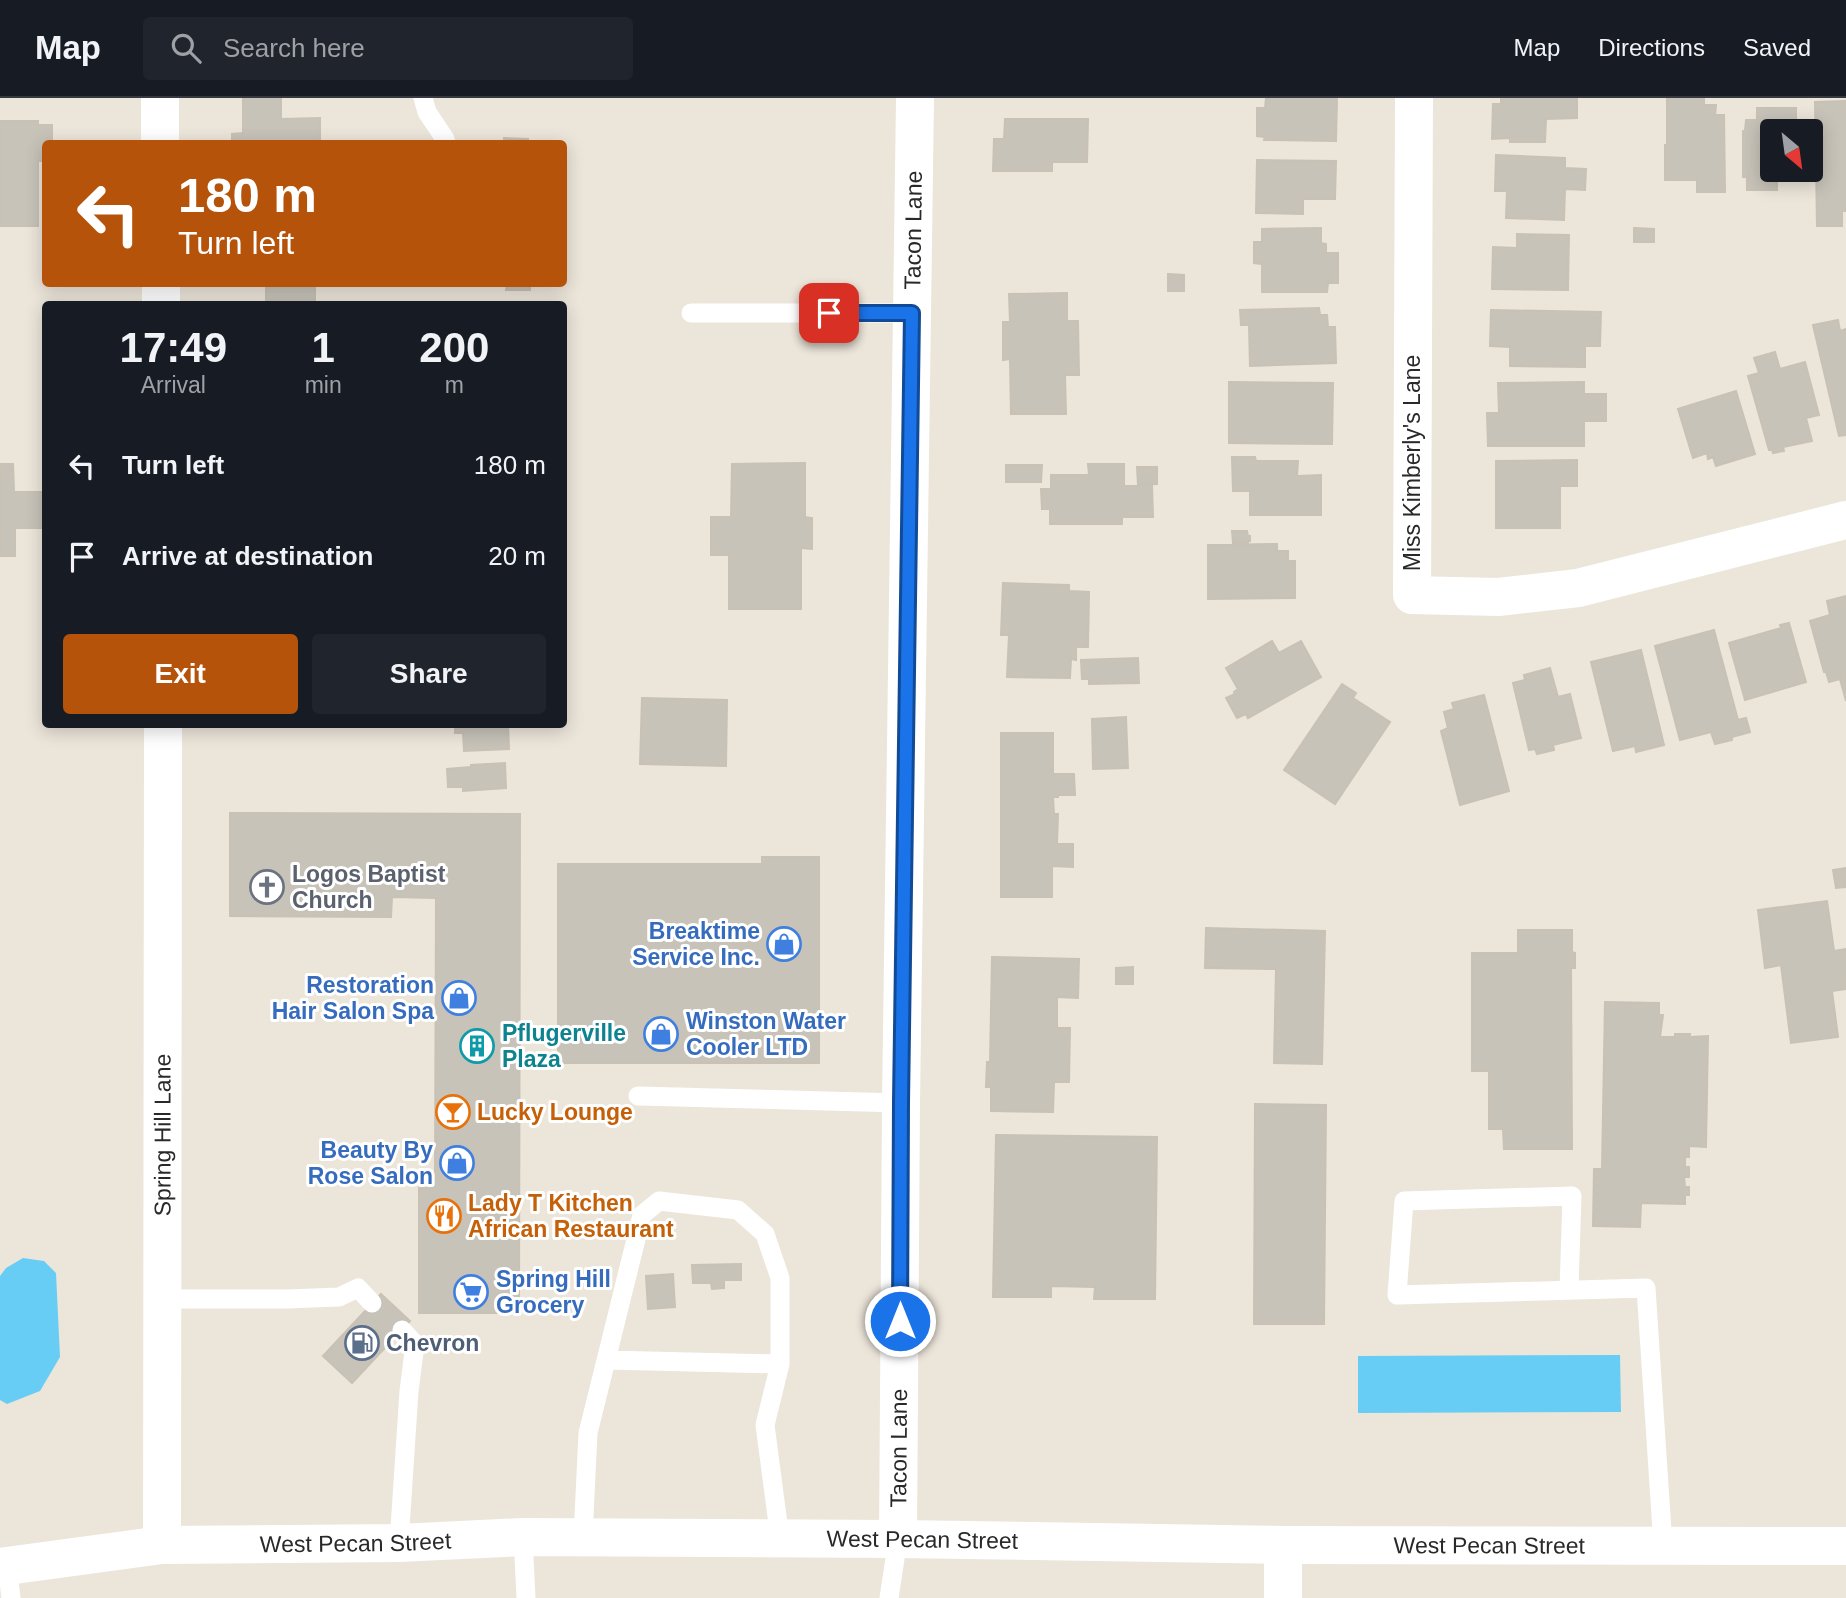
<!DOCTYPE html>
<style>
body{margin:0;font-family:Arial,sans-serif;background:#20242c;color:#f1f3f6;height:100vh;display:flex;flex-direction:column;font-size:26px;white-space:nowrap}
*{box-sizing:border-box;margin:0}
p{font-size:23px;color:#9ea1a6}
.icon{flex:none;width:38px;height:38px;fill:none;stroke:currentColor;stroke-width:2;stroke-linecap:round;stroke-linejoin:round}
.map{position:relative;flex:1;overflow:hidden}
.details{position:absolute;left:42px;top:203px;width:525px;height:427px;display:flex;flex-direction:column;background:#171b24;border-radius:7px;box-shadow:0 4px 18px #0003}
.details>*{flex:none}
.guide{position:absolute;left:42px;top:42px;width:525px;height:147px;border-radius:7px;box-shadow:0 4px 18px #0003;background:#b45309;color:#fff;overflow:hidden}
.needle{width:46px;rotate:151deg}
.buttons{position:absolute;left:1760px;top:21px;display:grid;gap:14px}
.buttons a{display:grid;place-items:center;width:63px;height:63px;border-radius:7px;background:#171b24;box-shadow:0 4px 18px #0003;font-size:35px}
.pin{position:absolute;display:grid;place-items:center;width:60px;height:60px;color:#fff;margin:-30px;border-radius:14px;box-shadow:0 4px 10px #0006}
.me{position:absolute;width:77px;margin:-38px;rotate:0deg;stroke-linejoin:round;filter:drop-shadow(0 0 5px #0008)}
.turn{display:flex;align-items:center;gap:24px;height:147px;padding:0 21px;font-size:32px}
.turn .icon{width:91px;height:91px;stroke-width:2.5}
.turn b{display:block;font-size:49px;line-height:60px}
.eta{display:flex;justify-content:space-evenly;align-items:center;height:119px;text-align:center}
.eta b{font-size:42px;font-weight:800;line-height:49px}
.action{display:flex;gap:14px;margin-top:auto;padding:14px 21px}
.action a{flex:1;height:80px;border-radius:7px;background:#b45309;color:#fff;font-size:28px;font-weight:800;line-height:80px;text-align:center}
.action a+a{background:#20242c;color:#f1f3f6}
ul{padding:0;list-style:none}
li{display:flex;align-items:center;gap:21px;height:91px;padding:0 21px}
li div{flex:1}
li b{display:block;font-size:26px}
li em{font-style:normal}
header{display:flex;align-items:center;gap:42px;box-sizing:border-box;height:98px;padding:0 35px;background:#171b24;border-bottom:2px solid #363941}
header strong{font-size:33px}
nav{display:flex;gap:38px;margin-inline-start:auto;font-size:24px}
.search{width:490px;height:63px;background:#20242c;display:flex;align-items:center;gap:18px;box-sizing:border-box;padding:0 24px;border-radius:7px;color:#9ea1a6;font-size:26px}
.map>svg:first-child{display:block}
.water{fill:#67cdf5}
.building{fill:#c7c3b9;stroke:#c8c1b4;stroke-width:2}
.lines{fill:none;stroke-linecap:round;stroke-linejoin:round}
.lane{stroke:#fff;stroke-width:19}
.street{stroke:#fff;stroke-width:38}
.secondary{stroke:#fff;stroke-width:38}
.route-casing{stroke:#114b97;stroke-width:18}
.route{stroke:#1a73e8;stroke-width:12}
.labels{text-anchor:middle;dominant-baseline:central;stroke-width:6;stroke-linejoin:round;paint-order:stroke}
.street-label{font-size:23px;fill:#292929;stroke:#fff}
.worship-label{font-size:23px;font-weight:bold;fill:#5b616d;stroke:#fff;text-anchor:start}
.shop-label{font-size:23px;font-weight:bold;fill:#366cbe;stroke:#fff;text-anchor:end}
.culture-label{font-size:23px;font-weight:bold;fill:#0d838f;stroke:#fff;text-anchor:start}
.food-label{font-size:23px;font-weight:bold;fill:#c56008;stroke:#fff;text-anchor:start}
.service-label{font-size:23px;font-weight:bold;fill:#4e5e75;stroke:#fff;text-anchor:start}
</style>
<header>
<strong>Map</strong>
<div class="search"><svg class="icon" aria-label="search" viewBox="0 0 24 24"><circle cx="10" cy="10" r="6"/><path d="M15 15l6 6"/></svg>Search here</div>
<nav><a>Map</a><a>Directions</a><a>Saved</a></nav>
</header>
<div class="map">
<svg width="1846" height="1500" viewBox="0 0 1846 1500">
<rect width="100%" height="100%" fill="#ece5da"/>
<path class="water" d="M23,1160l21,3 12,12 4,84 -20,34 -33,13 -7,-4v-124l6,-8z
M1620,1257l1,57 -263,1v-57z"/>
<path class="building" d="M243,0h38v21l39,-1v26h-88v-10l11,-1z
M1266,0h71l-1,43 -72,-1 1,-3 -8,-1v-28h8z
M1501,0h76v20l-31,1 -1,23h-35v-4l-18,1 1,-35h8z
M1667,0h37v7h12l-1,10h9l1,77h-28v-12h-32v-35h2z
M1846,3v110h-4v15h-25l-2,-124z
M1757,10h39v23h-23v39h23v6h-19v14h-30v-13h-4v-46h2l1,-11h11z
M1005,21h83l-1,43h-35v9h-59l1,-32h10z
M0,23h38v4h14v19h-6v17h-8v65h-38z
M504,40l24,1v5h-24z
M1496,57l69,3v10l21,1 -1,21 -20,-1 -1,31 -58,-2 1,-27h-12z
M1257,62l79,1 -1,38h-32v15l-47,-1z
M1321,130v15l5,1v9h12v30h-10l-1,9h-65v-28l-8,-1v-21h8v-13z
M1634,130l20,1v13h-20z
M1517,136l52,1 -1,55 -76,-1 1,-42 24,1z
M1168,176l16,1v16h-16z
M507,186h23v6h-24z
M266,189h49v17h-49z
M1067,195v28h11l1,54h-14l1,39h-55l-1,-55 -7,1v-38h7l-1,-28z
M1319,210l1,7h7l1,12h7l1,36 -86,3 -1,-41h-8l-1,-15z
M1491,212l110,2 -1,34h-15v21l-75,-1v-19l-20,-1z
M1838,222l2,11 6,-2v106l-7,1 -26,-111z
M1775,254l5,17 25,-7 14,53 -13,3 6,23 -29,6 1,4 -11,2 -1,-3h-3l-21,-74 11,-3 -5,-15z
M1229,284l104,1 -1,61 -103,-1z
M1584,284v12h22v27h-22v25h-96l-1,-33h12l-1,-30z
M1736,293l19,63 -39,12 -3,-9 -5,2 -1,-6 -14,5 -15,-49z
M1232,359h23l1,4h42l-1,15 24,-1v40h-71v-24h-17z
M1577,362v26h-17v42h-64v-67z
M805,365v54l7,1v31l-11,-1v61h-72v-54h-18v-38h20l1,-53z
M0,366h13l1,28h30l1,36h-30v28h-15z
M1088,366h36v22l28,-1 1,32h-31v7h-72v-15h-8l-1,-20h10v-14h38z
M1006,367h36l-1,17h-35z
M1137,369h20v17l-19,1z
M1232,433h15l1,5h2v5h-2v2h-15z
M1277,446v7h11v10h7v37l-87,1v-54z
M1003,485l66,2v6l20,1 -1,55h-12v13l-5,-1 -1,19 -63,-1 2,-42h-8z
M1846,498v105l-6,-22 -11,3 -3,-10h-2l-14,-51 20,-6 -3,-14z
M1789,525l17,59 -61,18 -16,-57 52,-15 -1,-3z
M1714,532l24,90 8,-2 4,14 -18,5v3l-17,4 -4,-12 -31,8 -25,-94z
M1272,543l7,12 22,-12 20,36 -73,41 -2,-4 -9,4 -11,-20 9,-4 -1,-2 4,-3 -12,-21z
M1641,552l23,95 -28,7 -1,-6 -22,5 -22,-89z
M1138,560l1,25 -50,1v-5h-7l-1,-19z
M1550,570l8,29 12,-3 11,44 -28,7 1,5 -17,4 -2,-5 -6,1 -16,-67 12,-3 -1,-5z
M1342,586l14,9 -3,5 37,24 -55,82 -51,-34z
M1484,597l25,96 -49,14 -19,-74 7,-3 -4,-16 10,-3 -2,-6z
M642,600l85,2 -1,66 -86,-2z
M1126,619l2,51 -35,1 -1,-50z
M455,626h53l1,25 -45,2 -1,-18h-8z
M1001,635h52v41h21l1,21h-17v2h-5l1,17h4l-1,30h16v23l-21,-1v31h-51z
M505,665l1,25 -43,3v-4h-15l-1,-18 24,-2v-2z
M230,715l290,1 -1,499h-100v-137h16l1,-278 -44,-1 -1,20 -161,-1z
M762,759h57v206h-261v-199h204z
M1846,770v19l-10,1 -3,-18z
M1827,803l7,50 12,-2v40l-14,2 6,46 -47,6 -10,-78 -16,3 -7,-58z
M1206,830l119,3 -3,133 -48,-1 2,-94 -71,-1z
M1518,832h54v22l3,1v15h-4l1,181h-68l-1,-20h-14v-58h-17v-118h46z
M992,859l87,2 -1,39 -21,-1v31h13l-1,54h-15l-1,30 -62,-1v-24h-5l1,-25h3z
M1133,869v17h-17v-16z
M1605,904l54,1v12h4l-3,22h15v-3h15v3l18,-1 -2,111 -17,-1v11h-4v10h4v10h-5l1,10h4v8h-4v9l-44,-1 -1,24 -47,-1 1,-57h8z
M1255,1006l71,1 -2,219h-70z
M996,1037l161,2 -2,162h-61l1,-12 -44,-1v11h-58z
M741,1166v16h-17v8l-12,1 -1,-6h-18l-1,-18z
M673,1176l2,33 -27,2 -2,-33z
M381,1196l29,27 -58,62 -29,-27z"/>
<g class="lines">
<path class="lane" d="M423,0l4,14 18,27 1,5
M691,215h221
M638,998l263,7
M1569,1192l3,-94 -168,5 -7,94 249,-7 17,258
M162,1201h125l52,-2 19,-9 14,15
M607,1262l173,4
M523,1439l3,61
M583,1439l5,-104 54,-218 17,-14 79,9 27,24 15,44v86l-15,61 15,114
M399,1445l10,-152 6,-47 -13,-14
M7,1468l4,32
M889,1500l9,-59"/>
<g class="street">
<path d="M160,0v46"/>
<path d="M1414,0l-2,497 86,2 80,-9 268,-68"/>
<path d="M161,186v20"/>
<path id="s1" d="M898,1441l3,-436 14,-1005"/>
<path id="s2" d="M162,1447l1,-821"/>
<path d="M1283,1500v-53"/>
</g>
<path class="secondary" id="s3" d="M0,1469l162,-22 237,-2 124,-6 375,2 385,6 563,1"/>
</g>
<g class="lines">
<g class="route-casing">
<path id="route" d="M829,215h83l-11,789 -1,219"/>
</g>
<use href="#route" class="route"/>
</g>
<defs>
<g id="church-ring" transform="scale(1.75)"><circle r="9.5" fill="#fff" stroke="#6b7280" stroke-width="1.5"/><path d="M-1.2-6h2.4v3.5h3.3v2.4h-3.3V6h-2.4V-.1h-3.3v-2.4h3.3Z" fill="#6b7280"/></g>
<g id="shop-ring" transform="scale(1.75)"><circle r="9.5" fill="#fff" stroke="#3f7fe0" stroke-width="1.5"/><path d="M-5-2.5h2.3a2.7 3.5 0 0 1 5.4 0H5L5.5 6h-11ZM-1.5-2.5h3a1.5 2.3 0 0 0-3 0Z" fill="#3f7fe0"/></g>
<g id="building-ring" transform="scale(1.75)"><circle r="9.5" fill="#fff" stroke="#0f9aa8" stroke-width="1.5"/><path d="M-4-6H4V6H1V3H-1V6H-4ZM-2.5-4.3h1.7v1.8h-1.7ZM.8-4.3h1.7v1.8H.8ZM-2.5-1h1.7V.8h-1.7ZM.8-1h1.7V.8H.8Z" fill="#0f9aa8"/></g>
<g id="bar-ring" transform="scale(1.75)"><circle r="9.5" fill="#fff" stroke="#e8710a" stroke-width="1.5"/><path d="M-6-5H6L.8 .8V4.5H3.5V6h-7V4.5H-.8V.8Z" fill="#e8710a"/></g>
<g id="restaurant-ring" transform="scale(1.75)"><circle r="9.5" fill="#fff" stroke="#e8710a" stroke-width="1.5"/><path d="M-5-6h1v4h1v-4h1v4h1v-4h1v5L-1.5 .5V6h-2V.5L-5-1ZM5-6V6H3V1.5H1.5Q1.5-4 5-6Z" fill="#e8710a"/></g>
<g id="supermarket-ring" transform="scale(1.75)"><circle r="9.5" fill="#fff" stroke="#3f7fe0" stroke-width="1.5"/><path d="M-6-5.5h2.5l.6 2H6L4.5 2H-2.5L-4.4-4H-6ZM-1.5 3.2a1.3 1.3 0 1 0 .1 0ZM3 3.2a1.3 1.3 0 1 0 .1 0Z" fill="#3f7fe0"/></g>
<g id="fuel-ring" transform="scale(1.75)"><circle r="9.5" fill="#fff" stroke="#5c6f8a" stroke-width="1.5"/><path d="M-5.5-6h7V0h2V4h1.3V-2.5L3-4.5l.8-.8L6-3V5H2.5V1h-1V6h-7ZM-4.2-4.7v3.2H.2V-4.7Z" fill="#5c6f8a"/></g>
</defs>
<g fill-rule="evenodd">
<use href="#church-ring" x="267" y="789"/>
<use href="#shop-ring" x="784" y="846"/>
<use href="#shop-ring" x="459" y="900"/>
<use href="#shop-ring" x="661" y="936"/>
<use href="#building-ring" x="477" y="948"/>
<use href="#bar-ring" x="453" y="1014"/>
<use href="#shop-ring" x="457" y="1065"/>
<use href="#restaurant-ring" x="444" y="1118"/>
<use href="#supermarket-ring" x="471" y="1194"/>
<use href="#fuel-ring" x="362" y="1245"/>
</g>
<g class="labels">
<g class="street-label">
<text stroke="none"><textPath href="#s1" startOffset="1309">Tacon Lane</textPath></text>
<text transform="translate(1412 365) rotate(-90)">Miss Kimberly's Lane</text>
<text stroke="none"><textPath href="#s2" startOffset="410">Spring Hill Lane</textPath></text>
<text stroke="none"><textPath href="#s1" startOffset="91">Tacon Lane</textPath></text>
<text stroke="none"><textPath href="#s3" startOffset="924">West Pecan Street</textPath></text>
<text stroke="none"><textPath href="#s3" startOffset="357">West Pecan Street</textPath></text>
<text stroke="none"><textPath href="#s3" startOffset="1491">West Pecan Street</textPath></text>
</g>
<g class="worship-label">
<text x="292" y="776">Logos Baptist<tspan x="292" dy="26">Church</tspan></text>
</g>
<g class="shop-label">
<text x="760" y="833">Breaktime<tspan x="760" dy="26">Service Inc.</tspan></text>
<text x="434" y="887">Restoration<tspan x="434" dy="26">Hair Salon Spa</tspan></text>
<text x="686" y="923" text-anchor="start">Winston Water<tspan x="686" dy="26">Cooler LTD</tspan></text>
<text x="433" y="1052">Beauty By<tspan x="433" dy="26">Rose Salon</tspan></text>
<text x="496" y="1181" text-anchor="start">Spring Hill<tspan x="496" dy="26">Grocery</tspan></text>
</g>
<g class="culture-label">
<text x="502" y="935">Pflugerville<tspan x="502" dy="26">Plaza</tspan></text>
</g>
<g class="food-label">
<text x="477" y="1014">Lucky Lounge</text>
<text x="468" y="1105">Lady T Kitchen<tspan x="468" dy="26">African Restaurant</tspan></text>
</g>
<g class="service-label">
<text x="386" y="1245">Chevron</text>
</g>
</g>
</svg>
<div class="buttons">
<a><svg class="needle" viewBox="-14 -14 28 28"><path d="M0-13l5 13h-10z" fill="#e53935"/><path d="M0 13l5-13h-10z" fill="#9ea1a6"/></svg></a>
</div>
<div class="pin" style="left:829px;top:215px;background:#d93025"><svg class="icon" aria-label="arrive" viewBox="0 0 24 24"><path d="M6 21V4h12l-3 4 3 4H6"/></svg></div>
<svg class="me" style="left:900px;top:1223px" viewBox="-20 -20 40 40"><circle r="17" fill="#1a73e8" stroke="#fff" stroke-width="3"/><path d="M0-11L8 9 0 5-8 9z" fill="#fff"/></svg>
<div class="guide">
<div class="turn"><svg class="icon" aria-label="left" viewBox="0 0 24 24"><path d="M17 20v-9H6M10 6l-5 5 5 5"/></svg><div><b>180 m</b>Turn left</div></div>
</div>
<section class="details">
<div class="eta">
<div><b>17:49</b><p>Arrival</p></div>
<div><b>1</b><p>min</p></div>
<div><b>200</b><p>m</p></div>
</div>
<ul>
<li><svg class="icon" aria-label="left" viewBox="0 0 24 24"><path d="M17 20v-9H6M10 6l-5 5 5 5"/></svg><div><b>Turn left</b></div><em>180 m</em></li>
<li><svg class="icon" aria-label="arrive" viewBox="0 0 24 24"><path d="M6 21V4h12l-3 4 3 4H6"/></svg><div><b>Arrive at destination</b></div><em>20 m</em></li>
</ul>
<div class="action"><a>Exit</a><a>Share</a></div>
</section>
</div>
